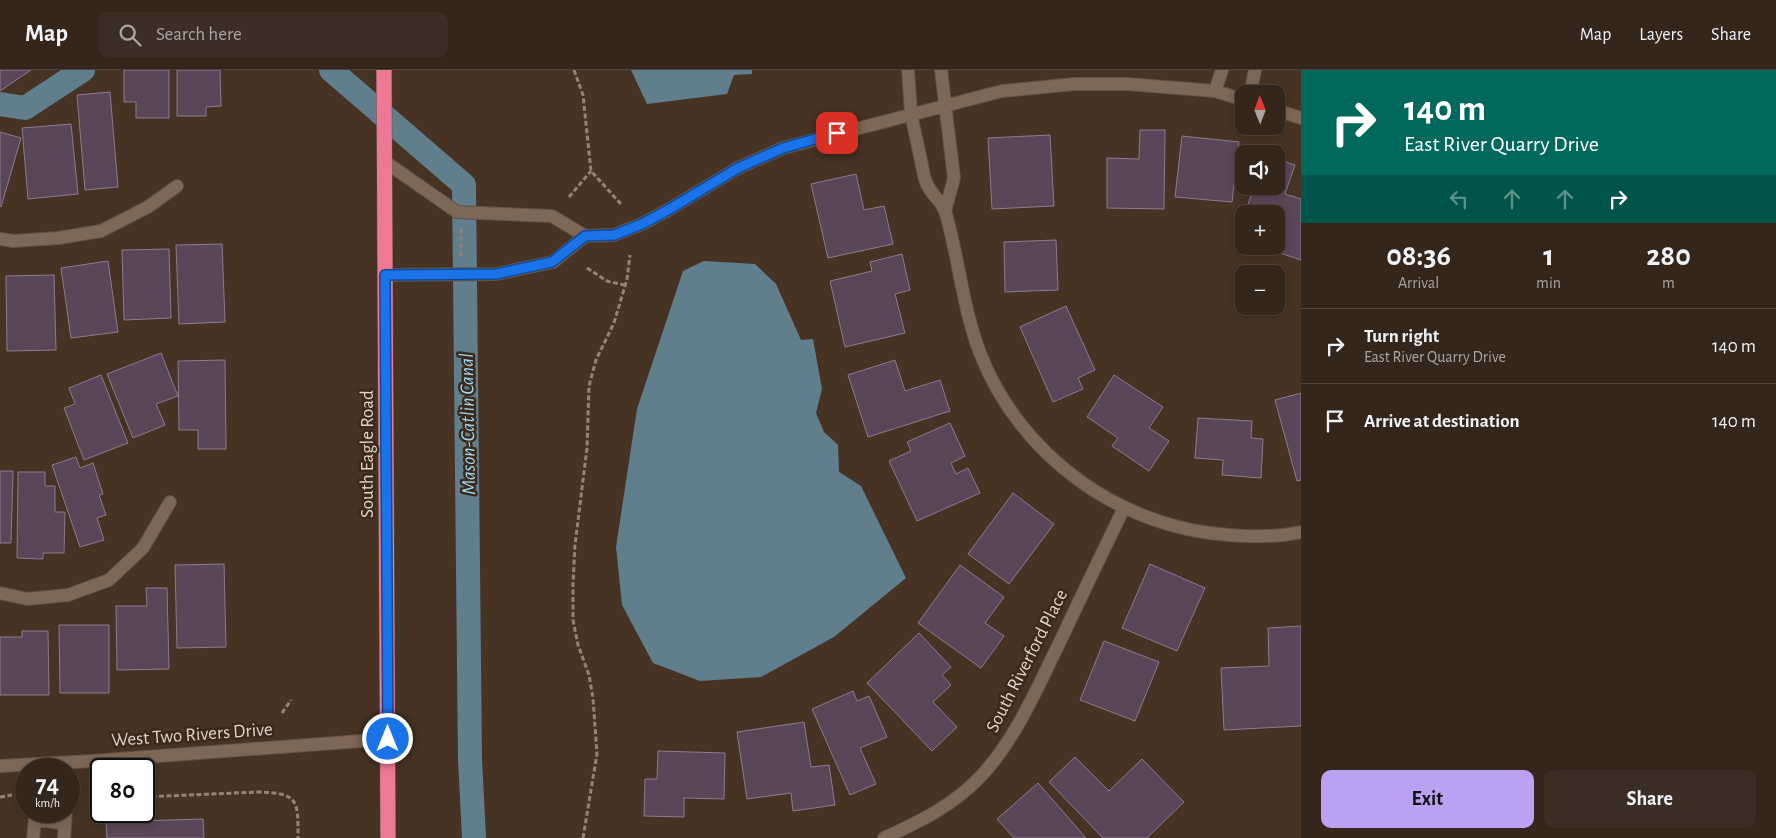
<!DOCTYPE html>
<meta charset="utf-8">
<style>
body{margin:0;font-family:"Alegreya Sans",sans-serif;background:#3c2e24;color:#f1f3f6;height:100vh;display:flex;flex-direction:column;font-size:19px;white-space:nowrap}
*{box-sizing:border-box;margin:0}
p{font-size:16px;color:#a9a5a3}
.icon{flex:none;width:28px;height:28px;fill:none;stroke:currentColor;stroke-width:2;stroke-linecap:round;stroke-linejoin:round}
.map{position:relative;flex:1;overflow:hidden}
.side{display:flex;flex-direction:column;background:#34261b;width:475px}
.side>*{flex:none}
.top-card{background:#00695c;color:#fff;overflow:hidden}
.needle{width:32px;rotate:359deg}
.fabs{position:absolute;left:1235px;top:15px;display:grid;gap:10px}
.fabs a{display:grid;place-items:center;width:50px;height:50px;border-radius:10px;background:#34261b;box-shadow:0 2px 8px #0003,0 0 0 1px #4e433a;font-size:25px}
.speed{position:absolute;left:15px;top:688px;display:flex;gap:10px;font-size:25px;font-weight:700;text-align:center}
.speed>*{display:grid;place-content:center;width:65px;height:65px;border-radius:50%;background:#34261b;box-shadow:0 2px 8px #0003,0 0 0 1px #4e433a;line-height:1}
.speed small{font-size:12px;font-weight:400}
.speed .limit{border:2px solid #111;border-radius:8px;background:#fff;color:#111}
.pin{position:absolute;display:grid;place-items:center;width:42px;height:42px;color:#fff;margin:-21px;border-radius:10px;box-shadow:0 2px 8px #0006}
.me{position:absolute;width:55px;margin:-28px;rotate:0deg;stroke-linejoin:round;filter:drop-shadow(0 0 4px #0008)}
.turn{display:flex;align-items:center;gap:18px;height:105px;padding:0 20px;font-size:22px}
.turn .icon{width:65px;height:65px;stroke-width:2.5}
.turn b{display:block;font-size:35px;line-height:42px}
.lanes{display:flex;align-items:center;height:48px;padding:0 20px;background:#0003;justify-content:center;gap:25px;direction:ltr}
.lanes .off{opacity:.35}
.eta{display:flex;justify-content:space-evenly;align-items:center;height:85px;text-align:center}
.eta b{font-size:30px;font-weight:700;line-height:35px}
.cta{display:flex;gap:10px;margin-top:auto;padding:10px 20px}
.cta a{flex:1;height:58px;border-radius:10px;background:#bca0f2;color:#111;font-size:20px;font-weight:700;line-height:58px;text-align:center}
.cta a+a{background:#3c2e24;color:#f1f3f6}
ul{padding:0;list-style:none}
li{display:flex;align-items:center;gap:15px;height:75px;padding:0 20px;border-top:1px solid #4e433a}
li div{flex:1}
li b{display:block;font-size:19px}
li em{font-style:normal}
header{display:flex;align-items:center;gap:30px;box-sizing:border-box;height:70px;padding:0 25px;background:#34261b;border-bottom:1px solid #4e433a}
header strong{font-size:24px}
nav{display:flex;gap:28px;margin-inline-start:auto;font-size:18px}
.search{width:350px;height:45px;background:#3c2e24;display:flex;align-items:center;gap:12px;box-sizing:border-box;padding:0 18px;border-radius:10px;color:#a9a5a3;font-size:19px}
main{display:flex;flex:1;min-height:0}
.map>svg:first-child{display:block}
.water{fill:#617e8d}
.lines{fill:none;stroke-linecap:round;stroke-linejoin:round}
.canal{stroke:#617e8d;stroke-width:24}
.building{fill:#594658;stroke:#8e7a8d}
.minor-casing{stroke:#625245;stroke-width:14}
.highway-casing{stroke:#625245;stroke-width:16}
.path{stroke:#938377;stroke-width:3;stroke-dasharray:5 2.5;stroke-linecap:butt}
.minor{stroke:#7d6757;stroke-width:12}
.highway{stroke:#ee7996;stroke-width:15}
.route-casing{stroke:#114b97;stroke-width:12}
.route{stroke:#1a73e8;stroke-width:9}
.labels{text-anchor:middle;dominant-baseline:central;stroke-width:5;stroke-linejoin:round;paint-order:stroke}
.street-label{font-size:19px;fill:#e0d3ca;stroke:#3b291a}
.water-label{font-size:20px;font-style:italic;fill:#a0d9f6;stroke:#3b291a}
</style>
<header>
<strong>Map</strong>
<div class="search"><svg class="icon" aria-label="search" viewBox="0 0 24 24"><circle cx="10" cy="10" r="6"/><path d="M15 15l6 6"/></svg>Search here</div>
<nav><a>Map</a><a>Layers</a><a>Share</a></nav>
</header>
<main>
<div class="map">
<svg width="1301" height="768" viewBox="0 0 1301 768">
<rect width="100%" height="100%" fill="#463324"/>
<path class="water" d="M631,0h121v4l-18,1 -7,19 -80,10z
M704,191l51,3 21,20 25,56 12,-1 9,50 -6,24 8,19 14,13 1,27 22,14 45,92 -72,59 -73,40 -61,4 -47,-18 -31,-58 -6,-58 21,-138 46,-138z"/>
<g class="lines">
<path class="canal" d="M331,0l133,115 6,574 4,79
M0,34l25,4 58,-38"/>
</g>
<path class="building" d="M0,0h31l-31,21z
M124,0h45v48h-33v-16h-12z
M177,0h43l1,36 -15,1v9h-29z
M110,22l8,95 -33,3 -8,-95z
M71,54l7,70 -50,5 -6,-71z
M1140,60h25l-1,79 -57,-1v-50l32,1z
M0,62l21,6 -20,69 -1,-1z
M1050,65l4,71 -62,3 -4,-71z
M1182,66l57,6 -7,60 -57,-5z
M1276,89l19,6 -10,29 16,5v61l-42,-14h17v-32h-31l9,-28h22z
M856,104l8,36 20,-4 9,38 -65,14 -17,-74z
M1244,147v24l-8,-2z
M1056,170l2,50 -53,2 -1,-50z
M222,174l3,78 -46,2 -3,-79z
M169,179l2,69 -47,2 -2,-70z
M902,184l8,36 -15,4 10,39 -60,14 -15,-66 42,-10 -2,-9z
M108,191l10,71 -47,6 -10,-70z
M54,205l2,75 -49,1 -1,-75z
M1066,236l29,64 -17,8 5,11 -30,13 -33,-75z
M161,283l17,43 -22,8 9,21 -32,13 -26,-64z
M225,290l1,89h-28v-19h-19l-1,-69z
M895,290l10,31 35,-11 10,31 -82,26 -20,-62z
M101,305l27,68 -44,17 -20,-52 11,-4 -6,-16z
M1114,305l49,32 -14,21 20,13 -20,30 -37,-25 6,-8 -31,-21z
M1301,323v87l-4,1 -22,-81z
M1198,348l54,3 -1,17 12,1 -2,39 -39,-3 1,-15 -28,-2z
M950,353l15,33 -14,7 5,11 12,-6 12,25 -63,28 -28,-60 22,-10 -4,-9z
M76,387l4,11 13,-5 10,31 -4,1 7,20 -9,3 7,22 -24,7 -28,-82z
M0,401h13l-2,72h-11z
M18,402h27v14h10v26h10l-1,41h-21v6l-26,-1z
M1013,423l41,31 -45,60 -41,-30z
M224,494l2,83 -49,1 -2,-83z
M1150,494l55,24 -28,63 -55,-23z
M960,495l44,32 -19,26 19,13 -23,32 -63,-45z
M146,518h21l2,81 -52,1 -1,-64h31z
M59,555h50v68h-49z
M1301,556v100l-77,4 -3,-62 48,-2 -1,-38z
M22,561h26l1,64h-49v-58h22z
M919,563l32,34 -9,8 9,10 -18,17 24,25 -25,24 -65,-68z
M1104,571l55,21 -24,59 -55,-21z
M853,621l4,10 12,-5 18,41 -27,11 16,36 -26,11 -38,-86z
M804,652l7,45 18,-2 6,40 -42,6 -2,-18 -44,6 -10,-67z
M658,681l67,2 -1,46 -40,-1v19l-40,-1 1,-37h12z
M1075,687l34,34 33,-32 42,43 -37,36h-44l-54,-56z
M1038,713l48,55h-72l-17,-19z
M203,749l1,19h-97l-1,-16z"/>
<g class="lines">
<g class="minor-casing">
<path id="minor" d="M908,0c1,14 2,28 3,42 2,14 6,29 9,44 2,8 3,18 6,26 4,12 17,20 20,32 13,46 17,95 34,139 40,103 140,175 249,182 24,2 49,2 72,-3
M941,0l13,108 -9,33
M1215,21l7,-21
M1250,24l5,-24
M1276,40l25,8
M384,91l73,51 95,4 33,20 -32,26 -57,12 -111,1
M585,166l29,-1 28,-11 26,-14 70,-42 45,-20 219,-57 73,-7h52l88,7 29,9
M0,169l13,2 45,-3 43,-7 47,-24 29,-21
M0,523l27,6 41,-4 41,-15 34,-32 27,-46
M0,696l92,-5 296,-22
M35,749l30,5
M33,768l3,-27
M64,768l2,-27
M884,768c37,-17 70,-33 98,-63 34,-37 53,-83 75,-127 22,-47 44,-93 67,-140"/>
</g>
<g class="highway-casing">
<path id="highway" d="M384,0l4,768"/>
</g>
<path class="path" d="M574,0l9,25 8,76 30,33
M569,127l22,-26
M461,186v-28
M587,198l20,13 17,4
M282,643l9,-13
M93,726l8,2
M0,727l12,-2
M144,727l114,-5c41,1 40,8 40,46
M583,768l14,-84 -4,-56 -4,-23 -11,-30 -5,-25v-36l2,-39 12,-97 2,-62 7,-26 18,-37 13,-44 3,-24"/>
<use href="#minor" class="minor"/>
<use href="#highway" class="highway"/>
</g>
<g class="lines">
<g class="route-casing">
<path id="route" d="M388,669l-3,-464 111,-1 56,-12 33,-26 29,-1 28,-11 26,-14 70,-42 45,-20 54,-15"/>
</g>
<use href="#route" class="route"/>
</g>
<g class="labels">
<g class="street-label">
<text transform="translate(367 384) rotate(-90)">South Eagle Road</text>
<text transform="translate(1027 591) rotate(-63)">South Riverford Place</text>
<text transform="translate(192 665) rotate(-4)">West Two Rivers Drive</text>
</g>
<g class="water-label">
<text transform="translate(468 354) rotate(-91)">Mason-Catlin Canal</text>
</g>
</g>
</svg>
<div class="fabs">
<a><svg class="needle" viewBox="-14 -14 28 28"><path d="M0-13l5 13h-10z" fill="#e53935"/><path d="M0 13l5-13h-10z" fill="#a9a5a3"/></svg></a>
<a><svg class="icon" aria-label="sound" viewBox="0 0 24 24"><path d="M4 9h4l5-4v14l-5-4H4zM17 9q2 3 0 6"/></svg></a>
<a>+</a>
<a>−</a>
</div>
<div class="speed"><div>74<small>km/h</small></div><div class="limit">80</div></div>
<div class="pin" style="left:837px;top:63px;background:#d93025"><svg class="icon" aria-label="arrive" viewBox="0 0 24 24"><path d="M6 21V4h12l-3 4 3 4H6"/></svg></div>
<svg class="me" style="left:388px;top:669px" viewBox="-20 -20 40 40"><circle r="17" fill="#1a73e8" stroke="#fff" stroke-width="3"/><path d="M0-11L8 9 0 5-8 9z" fill="#fff"/></svg>
</div>
<section class="side">
<div class="top-card">
<div class="turn"><svg class="icon" aria-label="right" viewBox="0 0 24 24"><path d="M7 20v-9h11M14 6l5 5-5 5"/></svg><div><b>140 m</b>East River Quarry Drive</div></div>
<div class="lanes"><svg class="icon off" aria-label="left" viewBox="0 0 24 24"><path d="M17 20v-9H6M10 6l-5 5 5 5"/></svg><svg class="icon off" aria-label="ahead" viewBox="0 0 24 24"><path d="M12 20V5M6 11l6-6 6 6"/></svg><svg class="icon off" aria-label="ahead" viewBox="0 0 24 24"><path d="M12 20V5M6 11l6-6 6 6"/></svg><svg class="icon" aria-label="right" viewBox="0 0 24 24"><path d="M7 20v-9h11M14 6l5 5-5 5"/></svg></div>
</div>
<div class="eta">
<div><b>08:36</b><p>Arrival</p></div>
<div><b>1</b><p>min</p></div>
<div><b>280</b><p>m</p></div>
</div>
<ul>
<li><svg class="icon" aria-label="right" viewBox="0 0 24 24"><path d="M7 20v-9h11M14 6l5 5-5 5"/></svg><div><b>Turn right</b><p>East River Quarry Drive</p></div><em>140 m</em></li>
<li><svg class="icon" aria-label="arrive" viewBox="0 0 24 24"><path d="M6 21V4h12l-3 4 3 4H6"/></svg><div><b>Arrive at destination</b></div><em>140 m</em></li>
</ul>
<div class="cta"><a>Exit</a><a>Share</a></div>
</section>
</main>
